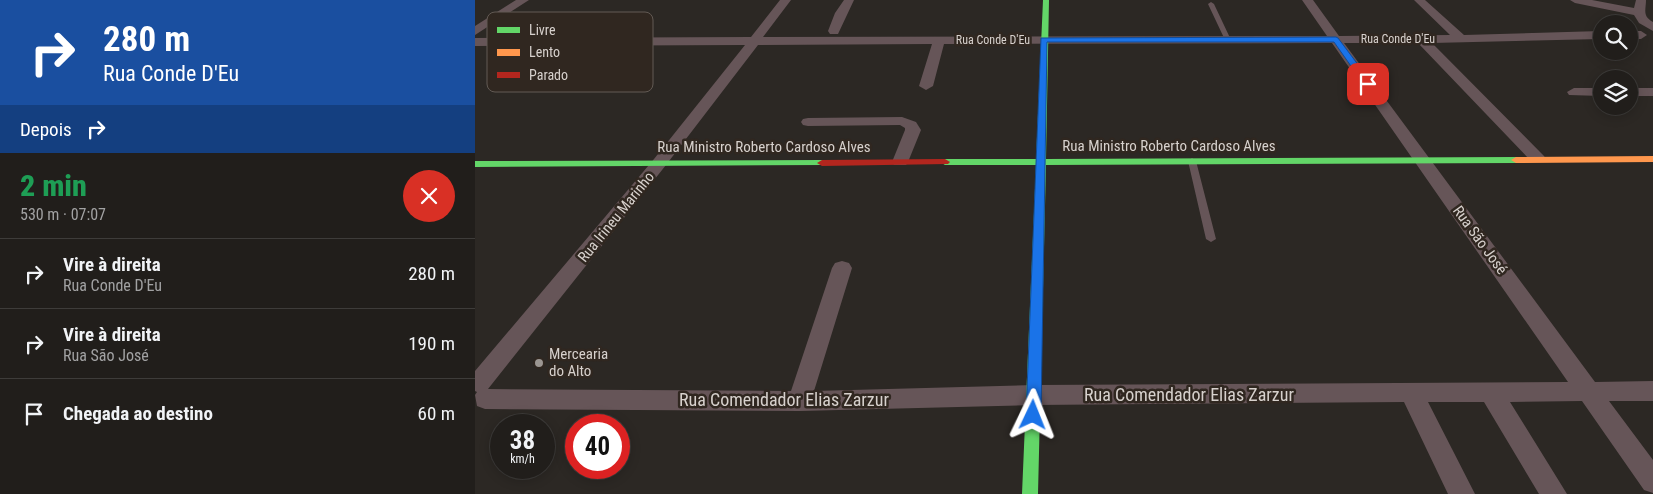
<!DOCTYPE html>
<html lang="pt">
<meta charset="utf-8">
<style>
body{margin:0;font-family:"Roboto Condensed",sans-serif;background:#292724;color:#f1f3f6;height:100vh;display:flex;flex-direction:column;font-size:19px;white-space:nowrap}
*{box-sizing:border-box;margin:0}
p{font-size:16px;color:#a2a2a3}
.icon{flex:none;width:28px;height:28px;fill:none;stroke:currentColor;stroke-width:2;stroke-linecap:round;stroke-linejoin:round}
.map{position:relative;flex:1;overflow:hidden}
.details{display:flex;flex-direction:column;background:#211e1b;width:475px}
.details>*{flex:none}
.top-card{background:#1a4fa0;color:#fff;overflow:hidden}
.buttons{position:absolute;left:1118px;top:15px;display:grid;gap:10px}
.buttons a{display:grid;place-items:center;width:45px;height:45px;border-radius:50%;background:#211e1b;box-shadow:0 2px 12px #0003,0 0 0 1px #3e3c3a;font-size:25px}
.speed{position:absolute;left:15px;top:414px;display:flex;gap:10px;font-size:25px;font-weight:700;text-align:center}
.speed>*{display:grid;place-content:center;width:65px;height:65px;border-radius:50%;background:#211e1b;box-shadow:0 2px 12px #0003,0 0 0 1px #3e3c3a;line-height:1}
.speed small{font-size:12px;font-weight:400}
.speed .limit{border:8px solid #d22;background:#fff;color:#111}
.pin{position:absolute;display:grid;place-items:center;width:42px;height:42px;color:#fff;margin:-21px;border-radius:10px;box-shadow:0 2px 8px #0006}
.me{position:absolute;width:55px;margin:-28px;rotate:2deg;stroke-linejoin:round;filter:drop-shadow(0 0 4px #0008)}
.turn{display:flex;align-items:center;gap:18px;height:105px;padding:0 20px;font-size:22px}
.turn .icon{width:65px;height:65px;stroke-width:2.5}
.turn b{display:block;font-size:35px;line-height:42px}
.then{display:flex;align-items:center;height:48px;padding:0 20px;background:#0003;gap:10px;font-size:19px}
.round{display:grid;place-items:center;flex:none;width:52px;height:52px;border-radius:26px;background:#292724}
.summary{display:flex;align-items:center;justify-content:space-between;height:85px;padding:0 20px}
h1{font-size:30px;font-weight:800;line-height:38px;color:#1e9e55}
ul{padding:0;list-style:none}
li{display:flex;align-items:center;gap:15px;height:70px;padding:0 20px;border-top:1px solid #3e3c3a}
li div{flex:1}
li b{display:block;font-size:19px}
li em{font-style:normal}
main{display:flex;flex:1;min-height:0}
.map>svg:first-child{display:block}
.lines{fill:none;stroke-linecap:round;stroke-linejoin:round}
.lane{fill:#665558;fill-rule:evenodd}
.street{fill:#665558;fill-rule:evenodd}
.fast{fill:#63d668;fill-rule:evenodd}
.slow{fill:#ff974d;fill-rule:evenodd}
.jam{fill:#b3261e;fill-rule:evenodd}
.route{fill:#1a73e8;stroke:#114b97}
.poi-dot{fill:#9b9692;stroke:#302720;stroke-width:2}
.labels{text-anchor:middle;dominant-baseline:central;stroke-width:5;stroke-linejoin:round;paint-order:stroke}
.far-street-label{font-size:12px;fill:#d7d1cd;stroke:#302720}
.street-label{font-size:15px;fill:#d7d1cd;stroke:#302720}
.poi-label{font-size:15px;fill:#d7d1cd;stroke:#302720;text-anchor:start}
.near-street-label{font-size:18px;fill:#d7d1cd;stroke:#302720}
.key{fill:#302720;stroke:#625a54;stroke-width:1}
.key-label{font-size:14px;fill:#d7d1cd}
</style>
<main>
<section class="details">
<div class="top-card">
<div class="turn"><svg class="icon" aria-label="right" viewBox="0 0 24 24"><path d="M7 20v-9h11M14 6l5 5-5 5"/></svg><div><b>280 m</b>Rua Conde D'Eu</div></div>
<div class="then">Depois<svg class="icon" aria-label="right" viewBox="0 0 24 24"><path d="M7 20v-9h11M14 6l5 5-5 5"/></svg></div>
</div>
<div class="summary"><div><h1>2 min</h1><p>530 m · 07:07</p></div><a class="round" style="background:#d93025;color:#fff"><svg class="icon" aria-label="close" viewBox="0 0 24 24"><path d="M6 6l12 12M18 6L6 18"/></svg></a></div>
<ul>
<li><svg class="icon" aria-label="right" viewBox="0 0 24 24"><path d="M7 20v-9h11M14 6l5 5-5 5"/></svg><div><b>Vire à direita</b><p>Rua Conde D'Eu</p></div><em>280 m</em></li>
<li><svg class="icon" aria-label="right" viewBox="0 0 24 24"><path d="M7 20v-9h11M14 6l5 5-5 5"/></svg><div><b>Vire à direita</b><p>Rua São José</p></div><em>190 m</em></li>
<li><svg class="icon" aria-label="arrive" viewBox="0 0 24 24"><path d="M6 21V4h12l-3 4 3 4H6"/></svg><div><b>Chegada ao destino</b></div><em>60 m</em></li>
</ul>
</section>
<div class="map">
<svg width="1178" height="494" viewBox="0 0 1178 494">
<rect width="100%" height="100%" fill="#2c2824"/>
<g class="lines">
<path class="lane" d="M736,2l3,2 17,36 -1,1 -5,-1 -17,-36z
M717,158l4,3 20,78 -5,3 -5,-3 -18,-78z"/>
<path class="street" d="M41,0h13l-54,35v-9z
M305,0h11l-28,37 564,-1 -25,-36h11l26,36 111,-1 -36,-35h11l39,35 137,-4v8l-169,4 112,113 2,3 -2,3h-12l-114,-119h-74l251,339 58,-1v20h-44l44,59v33l-9,-3 -62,-89 -72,1 57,92h-28l-55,-92h-56l47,92h-27l-44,-92 -370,3 -235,6 -314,-2 -8,-3 -2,-11 2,-3 -2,-1v-20l179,-212 91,-114 -270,1v-8l276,-1zM857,43l236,339 -534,3 -220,6 38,-123 -3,-5 -7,-2 -7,2 -3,5 -41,123 -303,-2 178,-224 92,-120 174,-1 -13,42 7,4 7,-4 11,-42z
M369,0h10l-16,34h-8l-2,-3 7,-18z
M1095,0h22l42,8 2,-8h10c0,10 -4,16 7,22v9l-14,-8 -5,-8 -59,-12z
M1154,31h12l6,4 -6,4h-12z
M1099,88h27v8l-32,-1 -2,-3z
M1154,88h24v8h-24z
M427,117l14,5 5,8 -13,32 -2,3h-12l-2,-3 13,-32v-2l-5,-3 -92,1 -5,-1 -2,-3 2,-3 5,-1z"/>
<path class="fast" d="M568,0h6l-3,159 470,-2 5,3 -5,3 -470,2 -8,329h-16l14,-329h-91l-5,-3 5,-3h91z
M347,160l3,1 2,2 -2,2 -350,2v-6z"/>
<path class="slow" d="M1178,156v6l-137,1 -5,-3 5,-3z"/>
<path class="jam" d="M470,159l5,3 -2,2 -126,2 -5,-3 5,-3z"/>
</g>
<path class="route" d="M861,37l2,1 33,44v4h-6l-31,-44h-287l-6,373 -2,4 -6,2 -5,-2 -2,-4 15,-377z"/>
<circle class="poi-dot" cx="64" cy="363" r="5"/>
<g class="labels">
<g class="far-street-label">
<text x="923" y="39">Rua Conde D'Eu</text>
<text x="518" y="40">Rua Conde D'Eu</text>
</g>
<g class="street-label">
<text x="694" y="146">Rua Ministro Roberto Cardoso Alves</text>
<text x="289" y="147">Rua Ministro Roberto Cardoso Alves</text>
<text transform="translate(141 217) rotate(-51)">Rua Irineu Marinho</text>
<text transform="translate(1005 240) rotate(54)">Rua São José</text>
</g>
<g class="poi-label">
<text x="74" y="354">Mercearia<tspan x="74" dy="17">do Alto</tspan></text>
</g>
<g class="near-street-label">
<text x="714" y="394">Rua Comendador Elias Zarzur</text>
<text x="309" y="399">Rua Comendador Elias Zarzur</text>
</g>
</g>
<rect x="12" y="12" width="166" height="80" rx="8" class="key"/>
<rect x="22" y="27" width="23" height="6" fill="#63d668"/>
<rect x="22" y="49" width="23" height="7" fill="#ff974d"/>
<rect x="22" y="72" width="23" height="6" fill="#b3261e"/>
<g class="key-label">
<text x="54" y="35">Livre</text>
<text x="54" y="57">Lento</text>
<text x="54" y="80">Parado</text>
</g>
</svg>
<div class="buttons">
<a><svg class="icon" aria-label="search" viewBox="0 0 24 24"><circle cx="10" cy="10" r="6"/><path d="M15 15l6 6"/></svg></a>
<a><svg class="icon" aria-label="layers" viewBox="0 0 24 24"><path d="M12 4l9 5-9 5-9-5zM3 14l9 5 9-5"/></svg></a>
</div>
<div class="speed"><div>38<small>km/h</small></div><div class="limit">40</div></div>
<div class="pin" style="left:893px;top:84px;background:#d93025"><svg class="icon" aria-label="arrive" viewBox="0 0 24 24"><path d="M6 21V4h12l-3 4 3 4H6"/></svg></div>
<svg class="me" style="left:558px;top:415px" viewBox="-20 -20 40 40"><path d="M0-17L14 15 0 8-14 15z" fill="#1a73e8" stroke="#fff" stroke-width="4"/></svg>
</div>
</main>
